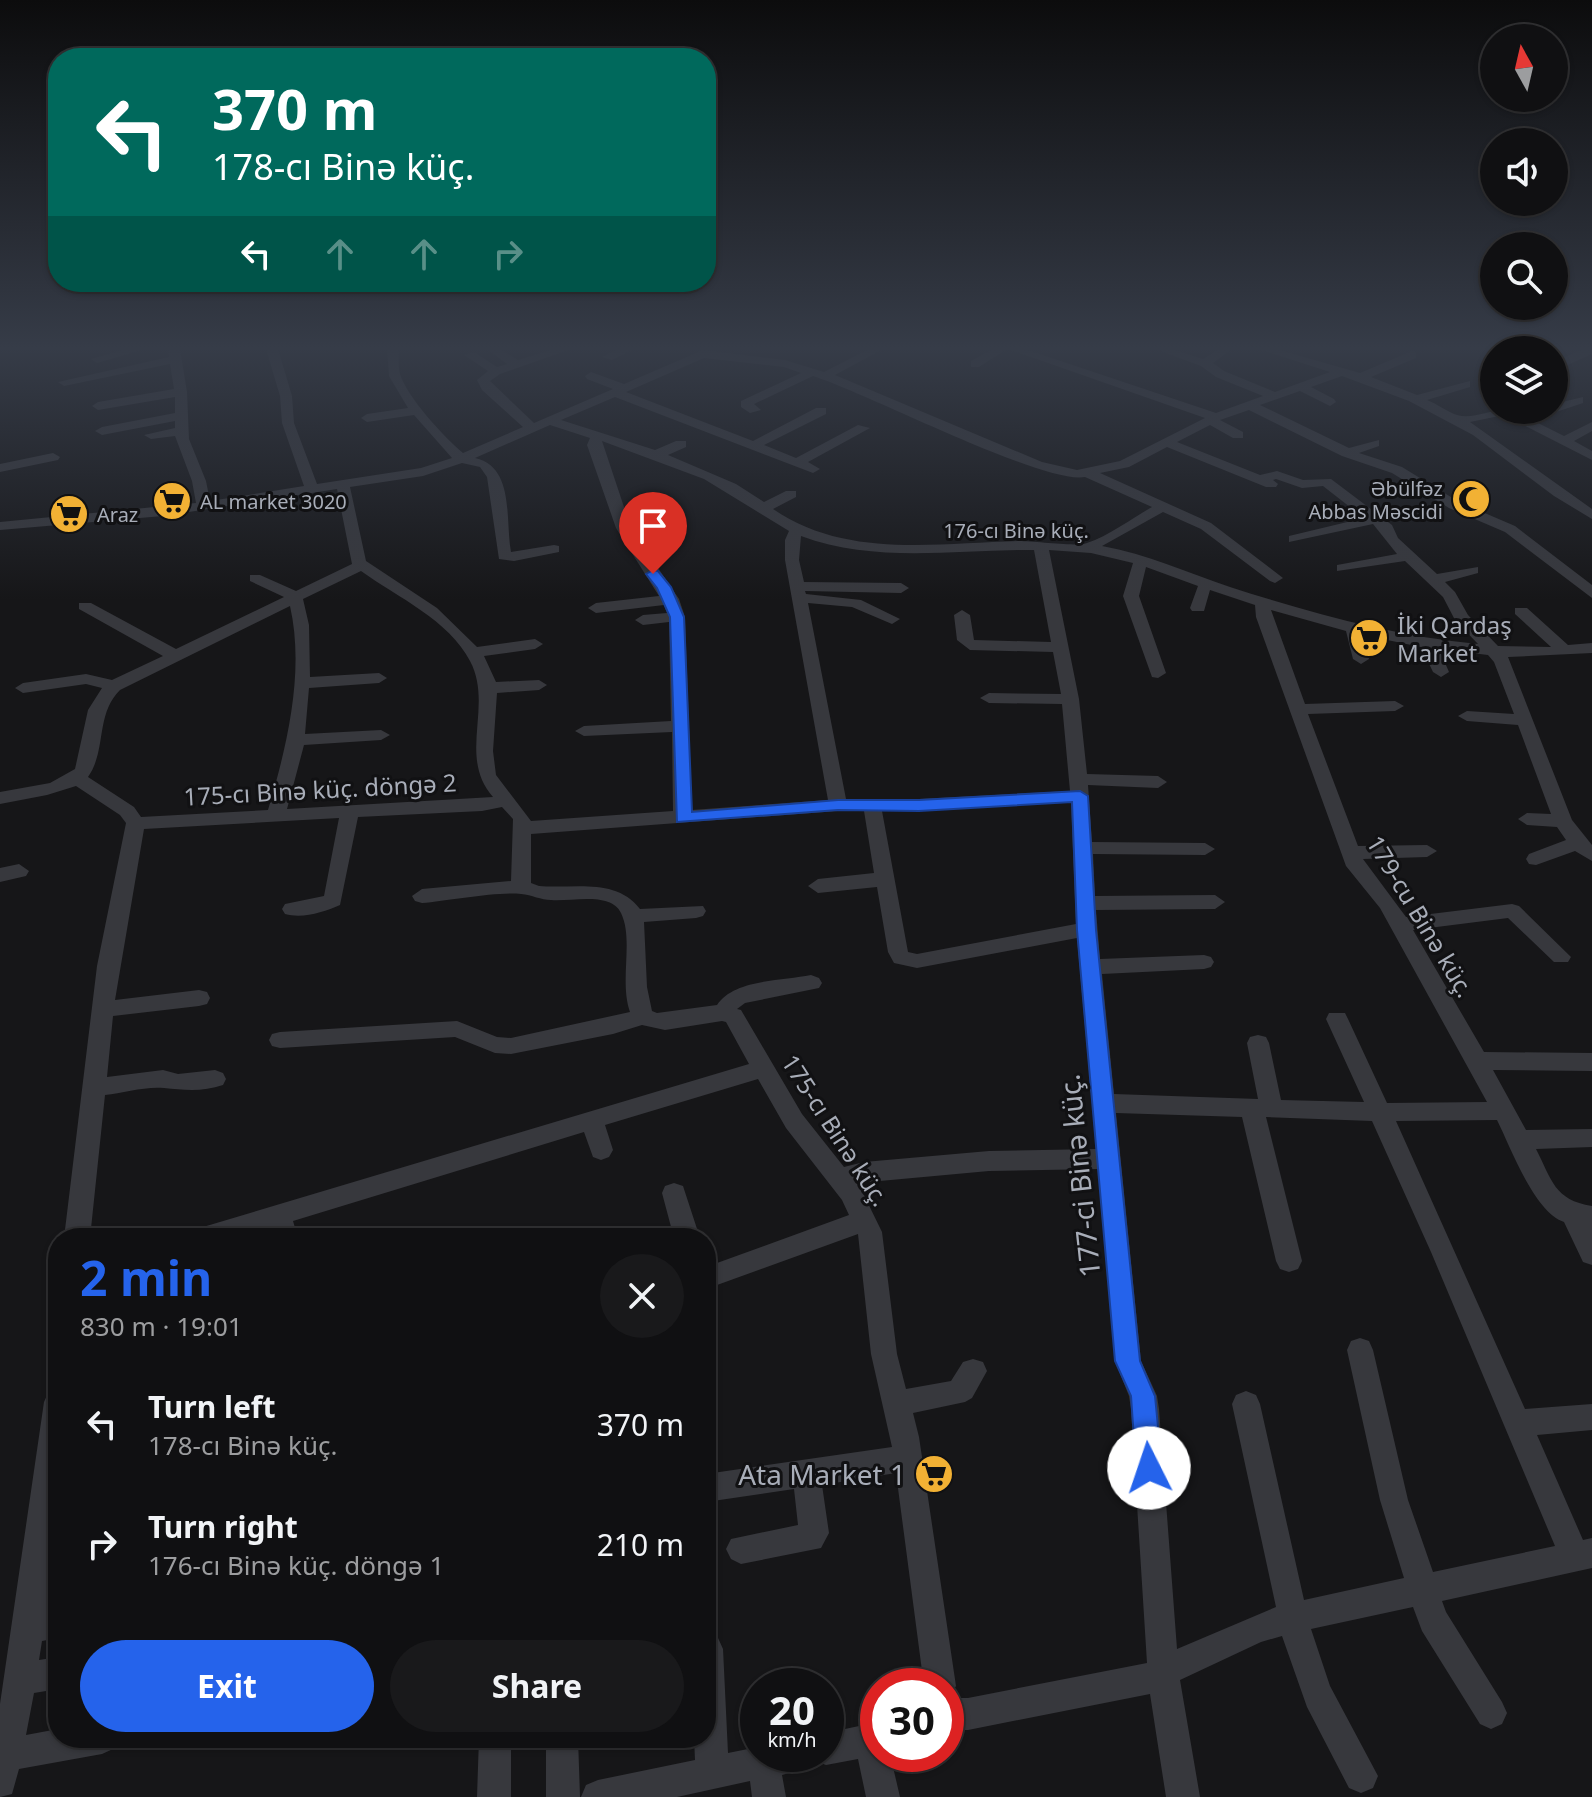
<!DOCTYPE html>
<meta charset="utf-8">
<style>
body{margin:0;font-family:"Noto Sans",sans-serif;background:#19191b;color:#f1f3f6;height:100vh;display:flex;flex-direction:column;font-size:30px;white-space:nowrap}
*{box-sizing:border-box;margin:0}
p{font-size:26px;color:#9c9d9f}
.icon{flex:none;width:44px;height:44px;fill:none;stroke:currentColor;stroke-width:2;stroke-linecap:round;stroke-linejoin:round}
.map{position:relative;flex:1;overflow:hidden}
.side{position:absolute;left:48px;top:1228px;width:668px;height:520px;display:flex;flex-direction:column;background:#101012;border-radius:32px;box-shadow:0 2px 6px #0004,0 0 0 2px #303032}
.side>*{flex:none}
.hud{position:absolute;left:48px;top:48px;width:668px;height:244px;border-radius:32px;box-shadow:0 2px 6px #0004,0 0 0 2px #303032;background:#00695c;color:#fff;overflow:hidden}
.needle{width:52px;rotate:352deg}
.buttons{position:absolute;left:1480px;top:24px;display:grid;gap:16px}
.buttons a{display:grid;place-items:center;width:88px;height:88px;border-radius:50%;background:#101012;box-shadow:0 2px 6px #0004,0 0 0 2px #303032;font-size:40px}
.speed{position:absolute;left:740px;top:1668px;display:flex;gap:16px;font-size:40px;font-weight:700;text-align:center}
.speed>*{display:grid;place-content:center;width:104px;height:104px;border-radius:50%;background:#101012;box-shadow:0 2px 6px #0004,0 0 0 2px #303032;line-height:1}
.speed small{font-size:20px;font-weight:400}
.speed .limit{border:12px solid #d22;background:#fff;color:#111}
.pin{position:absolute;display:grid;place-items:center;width:68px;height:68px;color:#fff;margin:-82px -34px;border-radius:50% 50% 50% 0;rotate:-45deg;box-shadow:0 0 8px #0007}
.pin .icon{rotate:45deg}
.me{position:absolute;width:88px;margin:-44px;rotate:356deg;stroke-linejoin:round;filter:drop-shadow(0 0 6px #0008)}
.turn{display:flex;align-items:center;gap:28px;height:168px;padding:0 32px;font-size:36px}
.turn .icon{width:104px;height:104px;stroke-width:2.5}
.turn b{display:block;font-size:56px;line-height:68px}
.lanes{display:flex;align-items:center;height:76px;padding:0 32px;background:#0003;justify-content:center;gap:40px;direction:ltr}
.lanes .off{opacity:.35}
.round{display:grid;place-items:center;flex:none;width:84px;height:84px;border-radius:42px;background:#19191b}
.head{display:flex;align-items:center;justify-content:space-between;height:136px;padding:0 32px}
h1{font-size:48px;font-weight:700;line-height:60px;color:#2563eb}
.button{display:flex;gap:16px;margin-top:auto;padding:16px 32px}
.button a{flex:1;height:92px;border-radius:48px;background:#2563eb;color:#fff;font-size:32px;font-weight:700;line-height:92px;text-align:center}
.button a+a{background:#19191b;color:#f1f3f6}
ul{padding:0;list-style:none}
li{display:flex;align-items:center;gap:24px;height:120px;padding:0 32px}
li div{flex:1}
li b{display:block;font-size:30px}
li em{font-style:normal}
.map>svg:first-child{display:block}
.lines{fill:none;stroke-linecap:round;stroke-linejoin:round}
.minor{fill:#37383d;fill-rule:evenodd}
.route{fill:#2563eb;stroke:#184099;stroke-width:2}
.labels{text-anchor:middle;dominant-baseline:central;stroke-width:6;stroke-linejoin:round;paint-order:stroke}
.far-poi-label{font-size:20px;fill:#a8adb8;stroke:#111113;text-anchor:start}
.far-street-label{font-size:20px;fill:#a8adb8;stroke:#111113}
.poi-label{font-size:24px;fill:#a8adb8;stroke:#111113;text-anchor:start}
.street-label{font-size:24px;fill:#a8adb8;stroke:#111113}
.near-street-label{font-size:28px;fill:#a8adb8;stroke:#111113}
.near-poi-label{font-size:28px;fill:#a8adb8;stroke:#111113;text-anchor:end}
</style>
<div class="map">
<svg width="1592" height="1797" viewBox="0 0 1592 1797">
<rect width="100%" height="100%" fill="#161618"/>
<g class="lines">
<path class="minor" d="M126,349h19l-48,14 -6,-4z
M168,349h12l7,43 2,47 17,42 4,20 94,-15 -22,-63 -2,-27 -14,-47h12l14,47 2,27 23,61 104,-16 31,-10 -38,-43 -47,7 -6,-4 6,-4 41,-6 -19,-32 -2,-27h12c0,8 -1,17 1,25 7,23 44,63 63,79l60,-26 -41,-37 -5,-10 11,-9 -24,-16 10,-3 23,15 10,-3 -20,-15h13l18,11 36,-11h17l-71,25 -10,7 44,42 79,-34 -26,-10 -2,-3 6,-4 33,12 79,-34 82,10 39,12 45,-23h14l-48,26 207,87 35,8 43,-9 85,-43 -197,-69h17l191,64 47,-17 -47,-19 -15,-11 -46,-17h17l31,10 16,-10h13l-19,14 11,8 51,21 55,-20 -72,-23h18l84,24 52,-22 4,1v6l-45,19 46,18 53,-14v6l-43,13c10,4 21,12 30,15 21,6 41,-13 65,-1l14,-4h18v-6l29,-7v6l-51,17 32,16 28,-14v9l-18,10 18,10v9l-88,-45 -34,7 122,87v10l-38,-23 -81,-61 -64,-34 -67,-25 -31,11 23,12 2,3 -6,4 -30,-15 -40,14 89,43 30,-8v6l-20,7 43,14 57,35 56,24 77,59v13l-87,-66 -56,-24 -57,-35 -50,-17 -93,-46 -29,10 23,12v6h-10l-23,-13 -33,17 83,33 17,-4 26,9 28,-1 61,46 6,13 39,36 41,-7v6l-33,9 10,10 13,23 30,31 53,1 -36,-33v-6h12l41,37 24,-2v10l-84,4 64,163 20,25v16l-17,-10 -39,14 -7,-1 -3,-5 3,-5 37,-14 -9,-13 -30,-2 -9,-6 9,-6 24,1 -33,-89 -51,-4 -9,-5 9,-5 47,3 -20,-52 -6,-7 -49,-6 10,23 -8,5 -8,-5 -12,-25 -58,-12 6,24 -8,5 -8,-5 -7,-28 -75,-21 34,94 90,-3 9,5 -9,5 -87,3 50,132 69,-1 10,6 -10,6 -64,2 43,58 106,-13 7,2 52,51 -3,5h-14l-46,-44 -95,12 71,122 108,1v18l-99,-1 33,60 66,-1v18l-56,2c16,31 18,51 56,57v59l-9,-3 -19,-40c-30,-10 -53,-74 -67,-102l-101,1 129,288 67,-5v26l-55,5 46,105 9,-2v30l-150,33 4,11 56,90 5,11 -5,11 -11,5 -11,-5 -58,-93 -9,-24 -102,22 19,57 48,90 -5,12 -12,5 -12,-5 -42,-81 -25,-71 -21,6 -81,38 20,117h-34l-16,-103 -182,36h-22v-44h-22l-28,-213 -74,12 7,48 -8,15 -80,16 -10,-5 -5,-10 5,-10 67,-14 -4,-36 -88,13v-28l186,-27 -21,-93 -13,-120 -152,55v-22l143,-52 -7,-15 -56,-72 -28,-49 -153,46 8,25 -4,7 -8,3 -8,-3 -9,-25 -291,89 5,17h-26l-2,-10 -33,10h-48l4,-8 556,-166 -23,-42 -4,-1 -57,9 -23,-5 -29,9 -102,20 -16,-1 -40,-16 -175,11 -8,-2 -3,-6 3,-6 8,-2 177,-11 40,16 14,1 119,-26c-11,-31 4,-72 -9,-99 -10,-22 -51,-11 -70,-13 -10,0 -19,-5 -30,-6 -22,-3 -74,7 -99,9l-7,-2 -3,-5 10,-7 89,-8 2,-62 -11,-12 -20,4 -124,6 -18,88c-16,7 -37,14 -55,9l-3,-5 3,-5 39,-8 15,-78 -195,11 -29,171 84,-10 8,2 3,6 -3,6 -8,2 -86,10 -6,61 56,-7 15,4 37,-4 8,3 3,6 -3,6c-20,7 -39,5 -59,3 -18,-2 -41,5 -59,7l-15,143h-26l33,-272 29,-143 -6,-8 -44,-29 -29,9 -47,9v-12l50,-9 25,-14 13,-59 14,-22 -16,-4 -63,9 -8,-5 8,-5 63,-9 26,6 51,-24 -84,-47v-6h12l85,46 108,-52 -34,-16v-6h10l36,16 56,-27 -15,-75 -174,27 -163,14v-8l196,-19 -4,-22 -17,-45 -24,3 -7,-4 31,-7v-7l-73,14 -7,-4 7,-4 73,-14v-16l-77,13 -6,-4 6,-4 76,-13 -4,-25 -106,22 -6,-4 111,-25zM704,358l80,9 17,6 -60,28v6l9,6 11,-3 -7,-6 59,-28c54,17 231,109 272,101l67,30c-20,11 -43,29 -65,36 -11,4 -52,-2 -68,-2 -83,2 -173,18 -246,-32l23,-12v-6h-10l-22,11 -28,-18 -68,-29 18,-8v-6h-10l-21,9 -94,-30 54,-23 198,76 7,-4 -12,-7 62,-34 -12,-3 -62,33 -32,-13 62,-31v-6h-10l-63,33 -127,-49zM550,425l40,13 -3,7 29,83 43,68 -63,7 -8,5 8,5 68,-8 3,8 -24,2 -8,5 8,5 26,-3 2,99 -87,5 -9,5 9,5 88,-4 1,79 -142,10 -35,-46 -3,-24 4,-58 42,-3 8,-5 -8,-5 -43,2 -12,-26 51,-7 8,-5 -8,-5 -58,8 -40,-39 -71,-47 -16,-74 73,-11 39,-13 18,4 7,10 12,82 15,2 45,-9v-6l-5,-1 -43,7c-6,-32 4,-85 -36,-94zM602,441l102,38 85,52 -4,9v20l43,240 -136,10 -7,-193 -6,-18 -48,-71zM1167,447l99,40h10l2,-3 -5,-4 3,-1 26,9 21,-2 41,32 -75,18v6l84,-18 24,30 -60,11v6l68,-10 38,36 12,23 23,24c-84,-8 -167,-31 -248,-57 -42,-14 -83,-33 -128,-41l61,-34 38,17 69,52 5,2 8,-5 -72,-55 -111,-50 29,-6zM801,536c75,28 156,13 233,14l17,92 -77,-2 -4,-25 -8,-5 -8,5 3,25 13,10 83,2 8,42 -72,-1 -9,5 9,5 73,1 8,87 -151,8h-73l-38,-196 44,4 40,17 8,-5 -39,-19 -55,-6 -1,-3 96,2 8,-5 -8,-5 -97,-1 -5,-22zM1049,550l42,3 42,10 -10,33 29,81 6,1 8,-5 -27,-77 7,-29 52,19 -8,22 2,3h12l6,-21 45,15 1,12 90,249 34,42 107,194 -100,1 -39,-84 -3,-6h-16l-3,6 38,83 -83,-2 -12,-57 -3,-6 -8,-2 -8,2 -3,6 11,56 -144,-5 -12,-120 102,-5 7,-2 3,-5 -3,-5 -7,-2 -104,4 -4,-49 119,-1 10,-7 -10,-7 -120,1 -2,-42 112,1 10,-6 -10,-6 -113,-1 -4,-57 70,3 9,-6 -9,-6 -71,-2 -8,-75zM361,571c36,26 88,49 109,90 24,45 -13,95 23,136l-206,12 17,-64 77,-5 9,-5 -9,-5 -76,4 4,-46 70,-5 8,-5 -8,-5 -69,4 -1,-52 -6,-26zM290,606c15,66 -3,140 -22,204l-127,7 -7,-10 -46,-30c19,-27 7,-62 32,-87zM1071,802l5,122 -159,30 -9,-2 -26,-141zM838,811h26l10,62 -56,6 -10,7 10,7 59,-6 11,65 6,11 23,5 160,-30 19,211 -107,2 -125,11 -20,5 -42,-53 -61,-104 -4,-1 8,-6 74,-15 3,-5 -3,-5 -8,-3c-29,6 -77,4 -94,30l-60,8 -5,-2 -5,-24 -3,-65 52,-4 7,-2 3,-5 -3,-5 -63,3c-24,-32 -66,-20 -101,-23l-8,-3v-49zM1116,1113l126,4 34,144 4,8 9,3 9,-3 4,-8 -36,-144 106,4 59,131 124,294 -122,26 -25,-72 -35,-150 -4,-9 -9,-3 -9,3 -4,9 33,150 24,78 -100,22 -44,-196 -4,-9 -10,-4 -10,4 -4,9 44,203 -99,42 -18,-240 -2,-13 -16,-35zM1098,1169l17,192 14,35 2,13 16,254 -179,35h-19l7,-12 -37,-249 -6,-24 52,-11 7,-4 15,-27 -4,-9 -10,-3 -10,3 -12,19 -45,8 -9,-35 -15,-122 -24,-49 131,-12z
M618,349h16l-22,11 -10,-3z
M993,349h14l-28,18h-8v-6z
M1583,349h9v5l-38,17v-9z
M53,453l7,4 -2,3 -58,12v-8z
M19,864l10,7 -3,5 -26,6v-14z
M674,1183l9,3 17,52h-26l-12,-45 3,-7z
M58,1389v122l-12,98 12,-1v30l-16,3 -3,19 19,-3v32l-24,4 -8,42 32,-6v9h60l-5,11 -11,5 -83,15 -7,25 -12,3v-93l44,-302 4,-9z
M707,1633l11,5 5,11 5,104 30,-6v7h68v-21l52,-11v32h12l10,43h-34l-8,-38 -32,6 -11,-4 -1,5 -32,9 4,22h-34l-2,-16 -73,16h-96l5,-12 12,-5 97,-20 -1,-22h12z
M479,1738h32v59h-34z
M546,1738h32l2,59h-34z"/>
</g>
<linearGradient id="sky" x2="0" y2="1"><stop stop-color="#0c0c0d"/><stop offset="0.58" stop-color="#363c48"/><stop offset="1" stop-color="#363c48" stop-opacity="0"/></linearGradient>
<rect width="1592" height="600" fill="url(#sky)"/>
<path class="route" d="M653,570l5,1 13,16 13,30 8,195 146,-12h81l161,-9 8,5 8,134 41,402 3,29 15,35 7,72 -4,8 -9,4 -9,-4 -4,-8 -5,-72 -16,-35 -38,-431 -5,-128 -153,9 -81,-1 -161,12 -7,-205 -13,-29 -11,-14z"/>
<defs>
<g id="mosque-disc" transform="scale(2)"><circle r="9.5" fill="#f2b134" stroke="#111113"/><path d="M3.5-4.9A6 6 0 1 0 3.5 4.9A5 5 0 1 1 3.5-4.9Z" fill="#111"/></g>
<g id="supermarket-disc" transform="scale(2)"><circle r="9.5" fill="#f2b134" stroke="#111113"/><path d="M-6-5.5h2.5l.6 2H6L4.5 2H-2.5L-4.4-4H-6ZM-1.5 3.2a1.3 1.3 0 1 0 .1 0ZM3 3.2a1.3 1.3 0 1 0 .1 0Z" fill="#111"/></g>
</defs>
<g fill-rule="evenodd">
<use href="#mosque-disc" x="1471" y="499"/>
<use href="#supermarket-disc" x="172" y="501"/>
<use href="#supermarket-disc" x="69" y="514"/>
<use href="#supermarket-disc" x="1369" y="638"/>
<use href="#supermarket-disc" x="934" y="1474"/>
</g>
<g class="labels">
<g class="far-poi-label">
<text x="1443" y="488" text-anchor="end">Əbülfəz<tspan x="1443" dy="23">Abbas Məscidi</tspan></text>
<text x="200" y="501">AL market 3020</text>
<text x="97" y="514">Araz</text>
</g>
<g class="far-street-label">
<text x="1016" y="530">176-cı Binə küç.</text>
</g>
<g class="poi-label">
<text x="1397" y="624">İki Qardaş<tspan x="1397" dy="28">Market</tspan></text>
</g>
<g class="street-label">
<text transform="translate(320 789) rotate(-3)">175-cı Binə küç. döngə 2</text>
<text transform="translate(1421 916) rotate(59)">179-cu Binə küç.</text>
<text transform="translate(836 1130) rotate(57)">175-cı Binə küç.</text>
</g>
<g class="near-street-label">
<text transform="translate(1079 1176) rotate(-96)">177-ci Binə küç.</text>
</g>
<g class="near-poi-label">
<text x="906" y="1474">Ata Market 1</text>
</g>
</g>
</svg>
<div class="buttons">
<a><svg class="needle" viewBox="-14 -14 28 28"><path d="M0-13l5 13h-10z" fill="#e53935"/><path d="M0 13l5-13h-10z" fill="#9c9d9f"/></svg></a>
<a><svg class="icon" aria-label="sound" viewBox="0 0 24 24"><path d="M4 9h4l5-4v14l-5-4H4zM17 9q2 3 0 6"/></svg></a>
<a><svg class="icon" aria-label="search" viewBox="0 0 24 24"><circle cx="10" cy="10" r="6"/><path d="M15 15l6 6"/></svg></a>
<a><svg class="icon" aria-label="layers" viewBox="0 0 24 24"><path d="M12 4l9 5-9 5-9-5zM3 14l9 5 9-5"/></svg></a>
</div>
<div class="speed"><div>20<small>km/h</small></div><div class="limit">30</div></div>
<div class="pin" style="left:653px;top:574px;background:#d93025"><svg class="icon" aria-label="arrive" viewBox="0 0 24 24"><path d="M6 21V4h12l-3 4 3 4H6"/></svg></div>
<svg class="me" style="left:1149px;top:1468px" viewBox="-20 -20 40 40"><circle r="19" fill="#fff"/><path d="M0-13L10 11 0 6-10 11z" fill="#2563eb"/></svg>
<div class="hud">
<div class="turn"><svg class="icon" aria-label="left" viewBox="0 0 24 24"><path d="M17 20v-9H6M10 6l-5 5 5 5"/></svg><div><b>370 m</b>178-cı Binə küç.</div></div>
<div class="lanes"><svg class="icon" aria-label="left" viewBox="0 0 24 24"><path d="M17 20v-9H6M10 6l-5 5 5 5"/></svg><svg class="icon off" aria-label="ahead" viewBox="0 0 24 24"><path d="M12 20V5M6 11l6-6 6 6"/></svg><svg class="icon off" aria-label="ahead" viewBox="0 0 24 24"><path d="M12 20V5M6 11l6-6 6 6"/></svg><svg class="icon off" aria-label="right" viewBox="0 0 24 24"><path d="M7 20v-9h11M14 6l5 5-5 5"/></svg></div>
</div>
<section class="side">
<div class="head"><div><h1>2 min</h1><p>830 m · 19:01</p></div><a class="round"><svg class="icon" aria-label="close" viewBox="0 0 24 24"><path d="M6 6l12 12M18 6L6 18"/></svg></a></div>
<ul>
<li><svg class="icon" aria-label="left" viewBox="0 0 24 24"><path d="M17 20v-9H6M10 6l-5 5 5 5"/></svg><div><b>Turn left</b><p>178-cı Binə küç.</p></div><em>370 m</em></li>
<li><svg class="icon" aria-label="right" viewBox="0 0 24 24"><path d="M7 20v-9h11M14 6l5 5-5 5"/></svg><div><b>Turn right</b><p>176-cı Binə küç. döngə 1</p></div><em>210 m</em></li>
</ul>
<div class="button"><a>Exit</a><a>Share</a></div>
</section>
</div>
